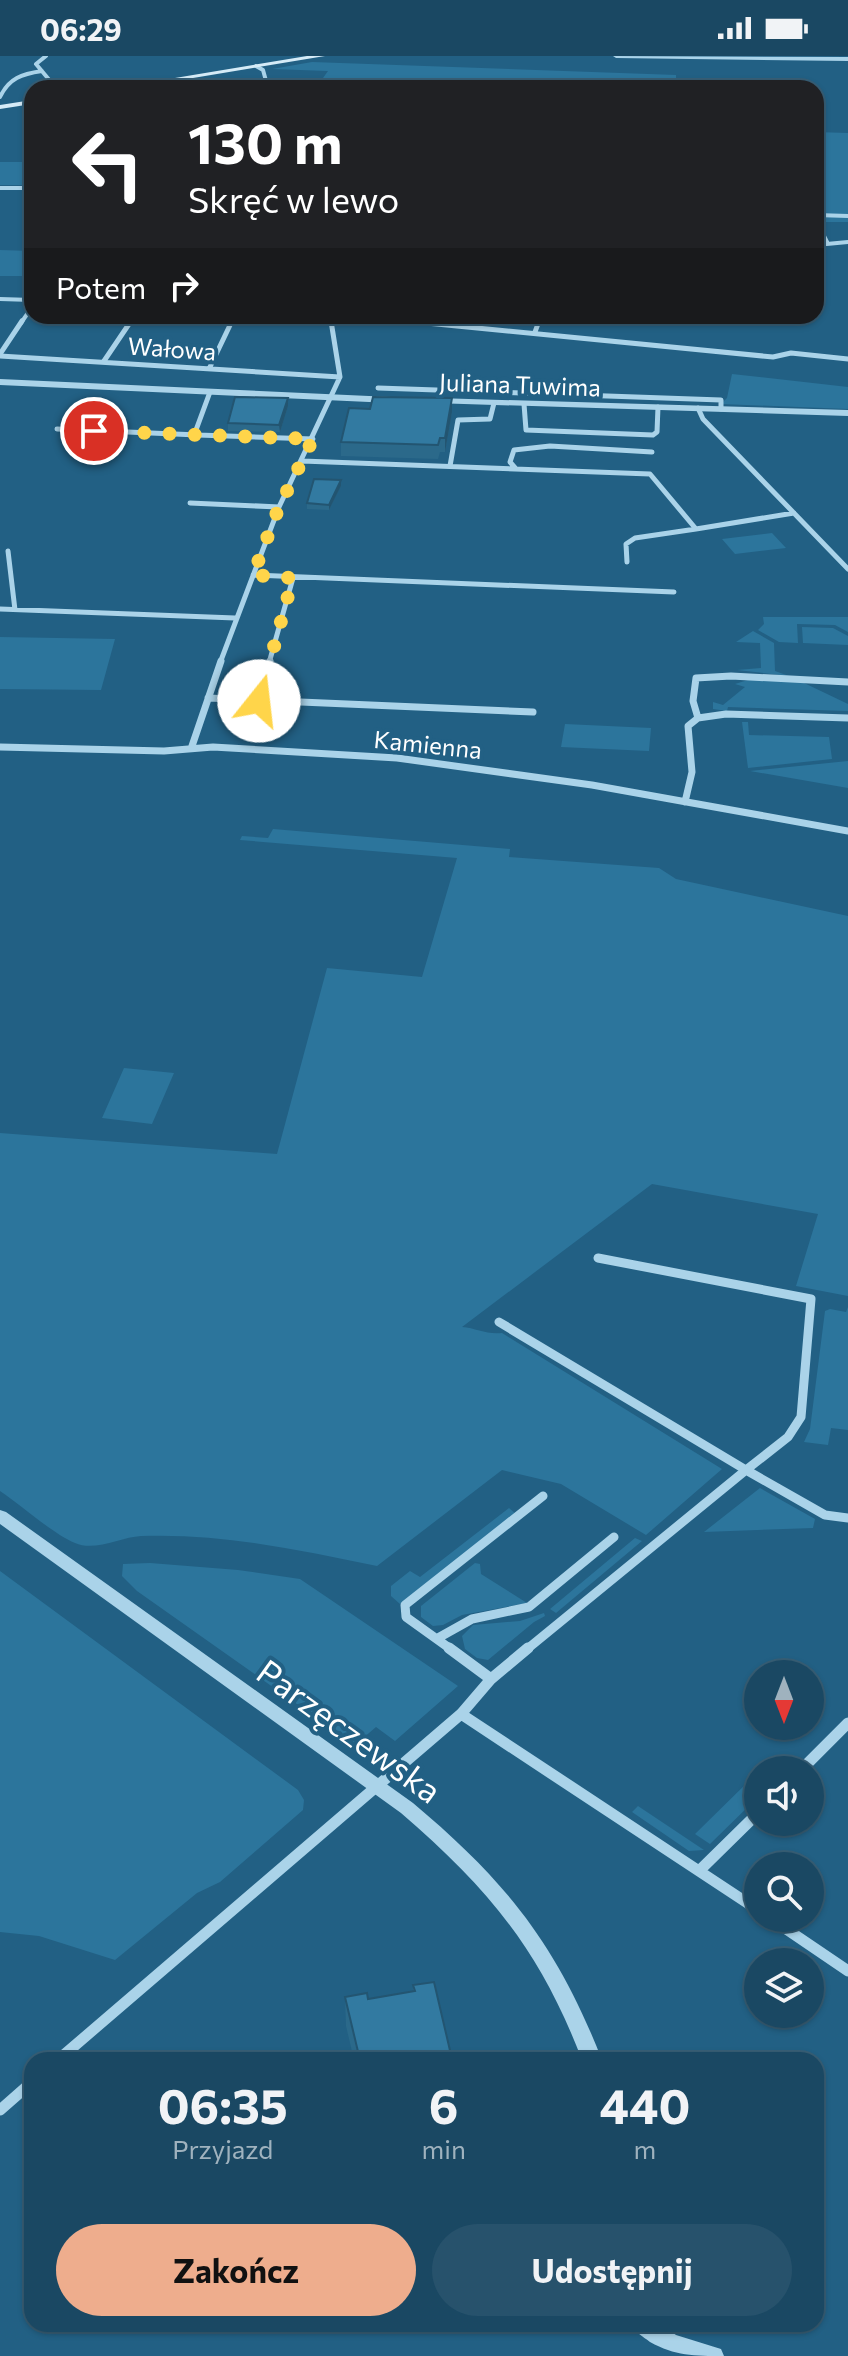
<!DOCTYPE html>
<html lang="pl">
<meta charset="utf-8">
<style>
body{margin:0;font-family:Commissioner,sans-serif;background:#27526c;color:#f1f3f6;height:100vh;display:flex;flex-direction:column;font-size:30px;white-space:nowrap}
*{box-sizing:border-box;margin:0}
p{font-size:26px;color:#9fb2be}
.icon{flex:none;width:44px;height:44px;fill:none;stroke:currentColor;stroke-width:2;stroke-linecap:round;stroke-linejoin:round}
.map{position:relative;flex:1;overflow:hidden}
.sheet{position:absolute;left:24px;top:1996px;width:800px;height:280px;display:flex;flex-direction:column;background:#1a4863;border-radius:24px;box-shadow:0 2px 6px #0004,0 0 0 2px #386078}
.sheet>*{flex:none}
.hud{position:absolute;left:24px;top:24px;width:800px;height:244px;border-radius:24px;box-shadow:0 2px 6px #0004,0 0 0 2px #386078;background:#202124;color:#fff;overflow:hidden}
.needle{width:52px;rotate:180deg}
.tools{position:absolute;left:744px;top:1604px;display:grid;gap:16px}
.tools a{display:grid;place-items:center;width:80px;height:80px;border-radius:50%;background:#1a4863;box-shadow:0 2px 6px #0004,0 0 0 2px #386078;font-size:40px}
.pin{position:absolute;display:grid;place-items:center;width:68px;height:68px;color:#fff;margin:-34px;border:4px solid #fff;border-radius:50%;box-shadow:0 2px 8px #0007}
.me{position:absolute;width:88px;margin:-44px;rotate:16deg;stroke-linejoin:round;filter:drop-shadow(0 0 6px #0008)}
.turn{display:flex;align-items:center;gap:28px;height:168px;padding:0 32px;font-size:36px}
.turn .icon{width:104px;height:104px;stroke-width:2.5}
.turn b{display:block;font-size:56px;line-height:68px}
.then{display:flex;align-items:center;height:76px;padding:0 32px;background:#0003;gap:16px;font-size:30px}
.eta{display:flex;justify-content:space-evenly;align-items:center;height:136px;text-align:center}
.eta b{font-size:48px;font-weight:700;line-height:56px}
.primary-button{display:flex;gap:16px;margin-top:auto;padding:16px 32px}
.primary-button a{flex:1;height:92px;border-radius:48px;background:#eead8d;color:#111;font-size:32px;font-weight:700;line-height:92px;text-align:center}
.primary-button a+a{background:#27526c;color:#f1f3f6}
.status{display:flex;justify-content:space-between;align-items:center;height:56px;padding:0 40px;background:#1a4863;direction:ltr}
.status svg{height:22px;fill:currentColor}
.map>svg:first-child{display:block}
.green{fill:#2c759c}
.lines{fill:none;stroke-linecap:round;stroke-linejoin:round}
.minor-far4{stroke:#aad3e9;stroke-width:4}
.minor-far3{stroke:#aad3e9;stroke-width:5}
.minor-far2{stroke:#aad3e9;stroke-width:7}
.minor-far1{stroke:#aad3e9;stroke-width:9}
.minor{stroke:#aad3e9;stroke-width:11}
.tertiary{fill:#aad3e9;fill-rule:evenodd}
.secondary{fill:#d5ebf7;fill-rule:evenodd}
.wall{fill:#2b698a}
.shaded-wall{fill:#235571}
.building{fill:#327aa1;stroke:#235571;stroke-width:2}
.route{stroke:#ffd54a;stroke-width:14;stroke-dasharray:0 25.2}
.labels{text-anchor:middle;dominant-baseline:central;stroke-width:8;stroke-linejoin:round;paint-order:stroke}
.far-street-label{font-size:24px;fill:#fff;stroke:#226084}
.near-street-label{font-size:34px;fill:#fff;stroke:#226084}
</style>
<div class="status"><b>06:29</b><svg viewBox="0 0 49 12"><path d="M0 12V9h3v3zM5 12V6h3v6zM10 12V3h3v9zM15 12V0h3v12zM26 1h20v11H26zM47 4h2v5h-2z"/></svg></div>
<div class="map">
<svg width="848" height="2300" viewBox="0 0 848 2300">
<rect width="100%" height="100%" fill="#226084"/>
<path class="green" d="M312,6l364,13v9h16v4h-289l-85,-3 10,-14 -56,-2z
M816,76l32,1v89h-32z
M0,106h32v23h-32z
M0,194l32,1v25h-32z
M732,318l116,13v22l-127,-5 6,-6z
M772,477l14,15 -51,6 -13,-15z
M763,561h85v15l-13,-7 -38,-1 1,19 -19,-1 -21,-12 6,-6z
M802,571l31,1 15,8v9l-45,-2z
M753,575l21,12 1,28 14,5 -52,-6 24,-2 -1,-25 -24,-1z
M0,581l115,2 -14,51 -101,-1z
M751,623l51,3 46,22v7l-120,-4 -1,4 -14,-2v-7l10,3 22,-18 -10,-3z
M742,666h6l1,13 80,2 3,22 -84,9z
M565,668l86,4 -2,23 -88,-4z
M848,705v27l-98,-17z
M273,773l237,20 -1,8 150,11 17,11 172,37v380l-52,-10 22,-72 -166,-30 -190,143c14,1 25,8 40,6l220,136 -76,66 -85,-51 -59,-14 -125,96c-78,-16 -155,-33 -236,-30 -20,1 -46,16 -66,7 -22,-9 -54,-38 -75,-52v-358l277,21 50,-186 95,9 35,-119 -217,-18 2,-4 26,2z
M124,1012l50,5 -22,51 -50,-6z
M848,1251v123l-17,-2 -3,17 -24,-3 6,-13 15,-118 5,-2 16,3z
M760,1432l55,31 -2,9 -109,4z
M509,1452l7,6 -116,90 -9,-8v-10l19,-15 10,6z
M635,1482l7,3 -86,72 -6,-4z
M150,1507l88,7 62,9 158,107 -63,55 -19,-14 -21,18 -218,-154 -15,-15 1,-12z
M475,1507l5,1 1,10 46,29 -65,12 -19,10 -10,1 -12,-9v-11z
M0,1515l298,219 6,10 -1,10 -83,72 -23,11 -82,67 -76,-24 -39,-4z
M544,1557l1,3 -11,6 -46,38 -11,-2 -12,-9 -3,-13 11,-11 47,-4z
M752,1722l6,4v15l-48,47 -15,-10z
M638,1750l66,44 -15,1 -57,-39z"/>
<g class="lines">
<path class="minor-far4" d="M46,0l-10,8 20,24
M256,10l7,4 5,18
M0,41c9,-19 22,-23 42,-26
M0,132h32
M816,159l32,1
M816,164l11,22
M816,189l32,-3
M0,243l32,1
M330,260l1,7
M352,260l75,7
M21,267l11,-16
M130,267l5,-7
M231,267l3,-7
M538,267l3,-7"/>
<path class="minor-far3" d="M406,265l367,36 18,-4 57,6
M535,276l4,-11
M0,298l22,-33
M0,300l340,21
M104,305l27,-40
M209,313l23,-48
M378,332l343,12v9
M210,336l-14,38 2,5 115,4
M524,348l2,26 127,5 4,-3 1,-25
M698,352l5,11 145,150
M57,373l141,6
M302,405l348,13 46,55 98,-16
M450,410l8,-46 32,-1 4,-16
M516,413l-6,-7 4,-12 36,-4 102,6
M190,447l89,4
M8,495l7,59
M627,506l-1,-18 9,-6 61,-9
M253,519l421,17
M0,553l235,9
M220,607l59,-156 61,-130 -9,-56
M269,607l24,-85"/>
<path class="minor-far2" d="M208,642l325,14
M259,645l11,-40
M698,662l28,-4 122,4
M192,690l29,-85
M0,691l164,4 49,-4 184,11 195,27 256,46
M685,746l7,-30 -4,-46 10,-8 -5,-17 3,-23 35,-2 117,6"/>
<path class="minor-far1" d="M499,1266l247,148 42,-33 13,-20 10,-118 -213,-41
M438,1582l34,-19 57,-12 85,-70
M452,1594l-46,-33 -1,-12 138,-109
M526,1594l220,-180 79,45 23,3"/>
<path class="minor" d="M449,1592l42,31
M461,1658l297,196
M801,1714l47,-47
M700,1814l58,-57
M770,1862l78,53
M58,2004l403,-346 30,-35 37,-31
M0,2054l32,-28"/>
<path class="tertiary" d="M613,0l235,1v4l-232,-3z
M0,323l391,18 4,3 -4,3 -391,-18z
M436,342l412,12v6l-415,-13v-4z
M0,1454l6,2 407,291c94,79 144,142 189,257h-20c-42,-110 -93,-171 -181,-247l-401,-289z
M632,2268h29l15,11 45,14 3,7c-30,0 -49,0 -74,-14 -8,-6 -14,-9 -18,-18z"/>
<path class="secondary" d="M307,0h18l-192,32h-18z
M32,44v4l-32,5v-4z"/>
</g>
<path class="wall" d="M288,342v8l-8,26 -52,-1v-8z
M452,342v14l-7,40h-5l-2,7 -97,-3v-14z
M341,424v6l-12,24 -22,-1v-6z
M413,1929l39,74 13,1h-111l-8,-34 -1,-29 23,2 45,-8z"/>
<path class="shaded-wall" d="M288,342v8l-8,26 -1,-7z
M452,342v14l-7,40v-14z
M341,424v6l-12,24v-5z"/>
<path class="building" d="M235,341l53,1 -9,27 -51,-2z
M373,341l79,1 -7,40h-5l-2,7 -97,-3 8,-34 21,1z
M314,423l27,1 -12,25 -22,-2z
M434,1926l18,77 13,-2v3h-105l-15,-63 22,-4 1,6 47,-8 -2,-6z"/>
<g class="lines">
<path class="route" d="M94,375l219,8 -34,68 -26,68 40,3 -34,123"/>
</g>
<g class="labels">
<g class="far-street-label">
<text transform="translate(172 292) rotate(4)">Wałowa</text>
<text transform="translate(520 328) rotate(2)">Juliana Tuwima</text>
<text transform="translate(428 688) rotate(6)">Kamienna</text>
</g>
<g class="near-street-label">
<text transform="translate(350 1674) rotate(36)">Parzęczewska</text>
</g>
</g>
</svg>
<div class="tools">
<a><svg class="needle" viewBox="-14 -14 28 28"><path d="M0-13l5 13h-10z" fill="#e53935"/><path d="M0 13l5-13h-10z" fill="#9fb2be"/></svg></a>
<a><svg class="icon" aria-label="sound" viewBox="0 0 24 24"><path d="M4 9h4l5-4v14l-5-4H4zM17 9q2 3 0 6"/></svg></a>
<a><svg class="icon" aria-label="search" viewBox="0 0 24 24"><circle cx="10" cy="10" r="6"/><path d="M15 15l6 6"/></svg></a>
<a><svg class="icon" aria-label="layers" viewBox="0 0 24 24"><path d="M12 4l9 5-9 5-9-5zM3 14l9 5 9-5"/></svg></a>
</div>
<div class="pin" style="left:94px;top:375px;background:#d93025"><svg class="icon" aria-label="arrive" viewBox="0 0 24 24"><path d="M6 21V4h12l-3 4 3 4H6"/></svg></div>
<svg class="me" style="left:259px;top:645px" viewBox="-20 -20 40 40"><circle r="19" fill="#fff"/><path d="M0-13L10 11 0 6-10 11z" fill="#ffd54a"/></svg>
<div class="hud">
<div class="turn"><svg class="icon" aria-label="left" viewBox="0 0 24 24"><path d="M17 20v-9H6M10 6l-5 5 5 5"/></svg><div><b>130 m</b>Skręć w lewo</div></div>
<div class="then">Potem<svg class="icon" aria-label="right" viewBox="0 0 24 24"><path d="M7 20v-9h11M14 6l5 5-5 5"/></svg></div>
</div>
<section class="sheet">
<div class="eta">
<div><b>06:35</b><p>Przyjazd</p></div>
<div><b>6</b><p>min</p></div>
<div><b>440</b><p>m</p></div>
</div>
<div class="primary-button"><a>Zakończ</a><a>Udostępnij</a></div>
</section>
</div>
